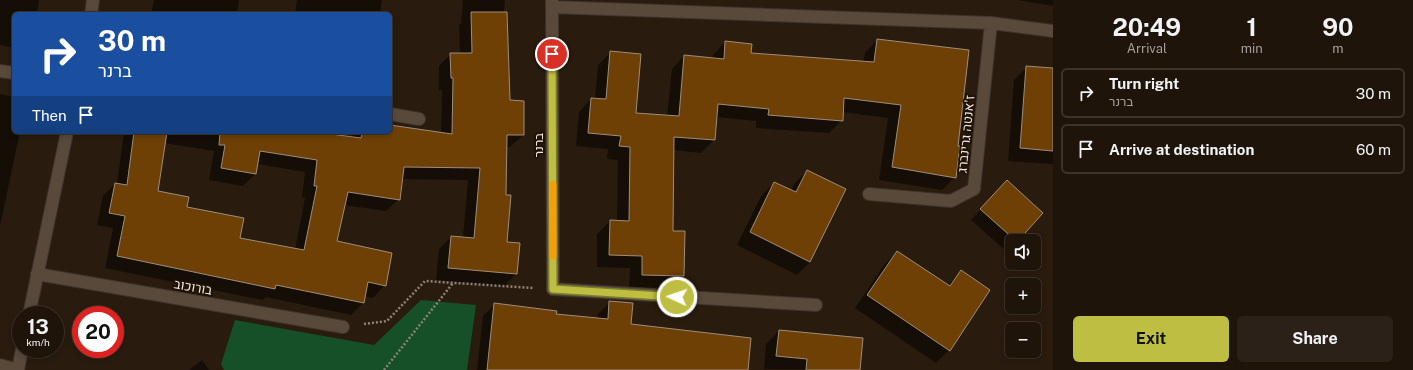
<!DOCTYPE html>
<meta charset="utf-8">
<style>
body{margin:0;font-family:"Public Sans",Heebo,sans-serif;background:#2c2118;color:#f1f3f6;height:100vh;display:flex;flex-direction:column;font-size:15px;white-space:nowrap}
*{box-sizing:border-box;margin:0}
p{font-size:13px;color:#a19e9c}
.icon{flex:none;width:22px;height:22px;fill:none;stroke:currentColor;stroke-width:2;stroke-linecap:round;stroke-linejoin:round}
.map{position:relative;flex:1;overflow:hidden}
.panel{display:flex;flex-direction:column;background:#1f140a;width:360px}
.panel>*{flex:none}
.hud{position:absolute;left:12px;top:12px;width:380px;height:122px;border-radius:6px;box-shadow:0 2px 6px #0003,0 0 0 1px #3c332b;background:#1a4fa0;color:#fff;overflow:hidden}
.controls{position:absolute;left:1005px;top:234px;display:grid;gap:8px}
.controls a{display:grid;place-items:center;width:36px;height:36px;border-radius:6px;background:#1f140a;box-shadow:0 2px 6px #0003,0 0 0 1px #3c332b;font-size:20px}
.speed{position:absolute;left:12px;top:306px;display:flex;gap:8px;font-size:20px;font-weight:700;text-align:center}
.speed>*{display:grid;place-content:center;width:52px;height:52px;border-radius:50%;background:#1f140a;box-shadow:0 2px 6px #0003,0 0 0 1px #3c332b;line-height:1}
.speed small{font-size:10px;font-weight:400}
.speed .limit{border:6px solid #d22;background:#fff;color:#111}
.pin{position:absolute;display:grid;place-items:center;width:34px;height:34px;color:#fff;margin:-17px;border:2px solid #fff;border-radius:50%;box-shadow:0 1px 4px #0007}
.me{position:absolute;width:44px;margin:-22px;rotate:273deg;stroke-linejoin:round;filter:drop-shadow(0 0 3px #0008)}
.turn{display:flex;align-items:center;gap:14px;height:84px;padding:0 20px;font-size:18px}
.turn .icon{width:52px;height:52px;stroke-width:2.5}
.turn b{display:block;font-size:28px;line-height:34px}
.then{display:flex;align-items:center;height:38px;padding:0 20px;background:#0003;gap:8px;font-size:15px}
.eta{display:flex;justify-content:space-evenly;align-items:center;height:68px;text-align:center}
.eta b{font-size:24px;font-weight:700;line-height:28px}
.cta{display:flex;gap:8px;margin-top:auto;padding:8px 20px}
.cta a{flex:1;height:46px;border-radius:6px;background:#bebe42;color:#111;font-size:16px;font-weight:700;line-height:46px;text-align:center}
.cta a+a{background:#2c2118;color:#f1f3f6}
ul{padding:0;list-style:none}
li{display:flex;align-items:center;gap:12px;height:50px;margin:0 8px 6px;padding:0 12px;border:2px solid #3c332b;border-radius:6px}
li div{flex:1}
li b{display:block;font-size:15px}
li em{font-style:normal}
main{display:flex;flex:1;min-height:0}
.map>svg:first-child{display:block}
.green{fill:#155029}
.shadow{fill:#0007;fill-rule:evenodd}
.building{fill:#6e4005;stroke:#9e8d7d}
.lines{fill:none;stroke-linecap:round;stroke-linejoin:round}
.lane-casing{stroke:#3e332d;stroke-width:14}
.street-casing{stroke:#3e332d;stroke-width:14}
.path{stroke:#8f8379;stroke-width:2.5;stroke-dasharray:2 2;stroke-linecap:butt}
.lane{stroke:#59493b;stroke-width:12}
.street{stroke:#59493b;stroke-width:12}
.route-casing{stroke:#7c7c2b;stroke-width:10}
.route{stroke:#bebe42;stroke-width:7}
.slow{stroke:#f59e0b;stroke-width:7}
.labels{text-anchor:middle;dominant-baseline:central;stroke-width:4;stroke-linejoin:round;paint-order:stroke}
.street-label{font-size:13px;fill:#f3e9e1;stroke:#1f1206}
</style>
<main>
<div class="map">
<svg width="1053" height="370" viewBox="0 0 1053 370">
<rect width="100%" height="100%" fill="#291b0e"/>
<path class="green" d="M421,300l55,5 -9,65h-243l-3,-6 14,-44 139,25z"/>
<path class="shadow" d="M0,0h39l-2,14h-23v34l-14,-3z
M154,0h85l-2,14h-86z
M297,0h85l-2,14h-85z
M463,0h42l-1,13 5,88 14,34 -13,12h-4v96l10,31 -12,12 -68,-6 3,-31 12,-12 12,1 5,-58 -67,-1 -2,20 -13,12 -42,-6 -8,37 49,43 -12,13 -9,-2 -1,7 -12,12 -85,-18 -4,3 -157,-32 8,-40 -16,-3 6,-29 12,-12h2l7,-52h183l44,6 3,-6h36v-6l51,7 1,-43h-3v-24l12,-12h9l-1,-29 2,-1zM164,143l50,8 -5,29 34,6 13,-13 1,-9 48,8 -3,25 3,1 -10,52 -56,-11 -82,-47z
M1018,0h35v6z
M877,40l80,107 -2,30 -13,13 -63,-10 9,-62 -46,-6v8l-13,13 -73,-5v-7l-40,-4 -2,23 -13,13 -28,-3 -1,82 11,43 -13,13 -41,-1 1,-19 -33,-1v-33l13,-13 7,1 1,-62 -11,-1 1,-10 -32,-3 3,-34 12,-13h4l3,-34 13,-13 24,62 32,2 5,-47 12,-13 28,3 1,-4 12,-13 25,11 113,9 2,-9z
M1027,67l26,2v95l-45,-3 6,-81z
M0,94l14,3v35h6l-20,94z
M807,171l3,91 -13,13 -60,-30 24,-49 13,-13 17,8 3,-7z
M997,192l20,49h-5v5l-6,5 -35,-31z
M897,252l51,33 13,-13 -12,78 -13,13 -81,-55 29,-43z
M610,302l20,23 117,45h-270l6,-54 12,-12 60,11 42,4 1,-5z
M779,331l80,39 -95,-1 2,-25z
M202,360l7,10h-20z"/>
<path class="building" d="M471,12h36l3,88 14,1v34h-17l-1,60h5l-4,47 13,1 -3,31 -69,-6 3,-32 23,2 6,-70 -76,-1 -4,33 -52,-8 -11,49 55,12 -6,33 -18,-4 -4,21 -88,-18 -1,4 -158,-33 8,-40 -16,-3 6,-30 12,2 7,-53h33l-9,59 31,6 -2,10 57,11 -4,20 64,12 13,-64h-3l3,-26 -57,-9 -4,23 -35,-6 4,-23h-6l1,-13h95l46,6 1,-6h28v-7l62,9 1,-56h-2l-1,-25h22z
M877,39l92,11 -11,96h2l-4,32 -64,-11 9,-62 -57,-7 -1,23 -75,-6 1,-6 -51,-5 -3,36 -41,-3 -1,94h12l-1,45 -42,-1v-19l-33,-1 1,-35 19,1 1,-74 -11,-1 2,-10 -33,-3 3,-35 15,1 4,-48 31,3 -5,59 43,3 5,-61 40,4 1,-18 27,3 -1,9 123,9z
M1026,66l27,2v83l-33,-3z
M807,170l39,19 -36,73 -60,-30 24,-50 22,10z
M1007,180l36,33 -25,28h-2l-36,-32z
M897,251l53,35 11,-16 29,20 -40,61 -83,-56z
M609,301l24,2 -2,21 120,14 -3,32h-261l7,-67 63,8 -1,3 52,5z
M779,330l84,8 -3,32h-54l1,-11 -31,-3z"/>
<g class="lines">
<g class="lane-casing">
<path id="lane" d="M390,114l29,5
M37,274l306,53
M553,289l263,16
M0,365l18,5"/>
</g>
<g class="street-casing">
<path id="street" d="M552,0l1,289
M552,7l439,16 62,8
M91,14l2,-14
M0,71l14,2
M869,194l82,7 23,-12 17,-166
M29,315l38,-183
M18,370l4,-21"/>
</g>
<path class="path" d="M364,324l23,-3 38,-40 108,7
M384,370l69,-87"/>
<use href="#lane" class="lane"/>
<use href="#street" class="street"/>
</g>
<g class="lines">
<g class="route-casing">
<path id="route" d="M552,54l1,235 124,8"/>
</g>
<use href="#route" class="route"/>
<path class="slow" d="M553,184v72"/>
</g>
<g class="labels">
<g class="street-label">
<text transform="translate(966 134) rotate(-84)">ז'אנטה גרינברג</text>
<text transform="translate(538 145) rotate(-90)">ברנר</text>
<text transform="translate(193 287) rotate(10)">בורוכוב</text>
</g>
</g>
</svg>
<div class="controls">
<a><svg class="icon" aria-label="sound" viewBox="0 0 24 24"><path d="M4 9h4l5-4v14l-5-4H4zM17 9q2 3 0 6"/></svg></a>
<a>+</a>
<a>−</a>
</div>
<div class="speed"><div>13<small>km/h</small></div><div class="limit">20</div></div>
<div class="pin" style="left:552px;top:54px;background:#d93025"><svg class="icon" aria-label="arrive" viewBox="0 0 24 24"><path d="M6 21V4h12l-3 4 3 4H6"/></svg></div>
<svg class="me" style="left:677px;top:297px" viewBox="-20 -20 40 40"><circle r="17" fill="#bebe42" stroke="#fff" stroke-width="3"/><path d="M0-11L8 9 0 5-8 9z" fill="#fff"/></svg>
<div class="hud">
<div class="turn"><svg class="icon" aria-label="right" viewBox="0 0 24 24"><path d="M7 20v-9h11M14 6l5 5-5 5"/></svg><div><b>30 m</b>ברנר</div></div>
<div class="then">Then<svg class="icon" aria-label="arrive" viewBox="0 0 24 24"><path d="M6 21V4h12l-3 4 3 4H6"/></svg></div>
</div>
</div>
<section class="panel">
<div class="eta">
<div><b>20:49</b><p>Arrival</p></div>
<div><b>1</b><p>min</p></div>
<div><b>90</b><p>m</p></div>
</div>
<ul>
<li><svg class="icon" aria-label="right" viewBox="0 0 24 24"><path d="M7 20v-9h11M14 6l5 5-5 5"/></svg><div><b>Turn right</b><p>ברנר</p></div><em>30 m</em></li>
<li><svg class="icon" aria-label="arrive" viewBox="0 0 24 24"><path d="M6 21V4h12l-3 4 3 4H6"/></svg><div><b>Arrive at destination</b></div><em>60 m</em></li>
</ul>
<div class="cta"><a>Exit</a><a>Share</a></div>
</section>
</main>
